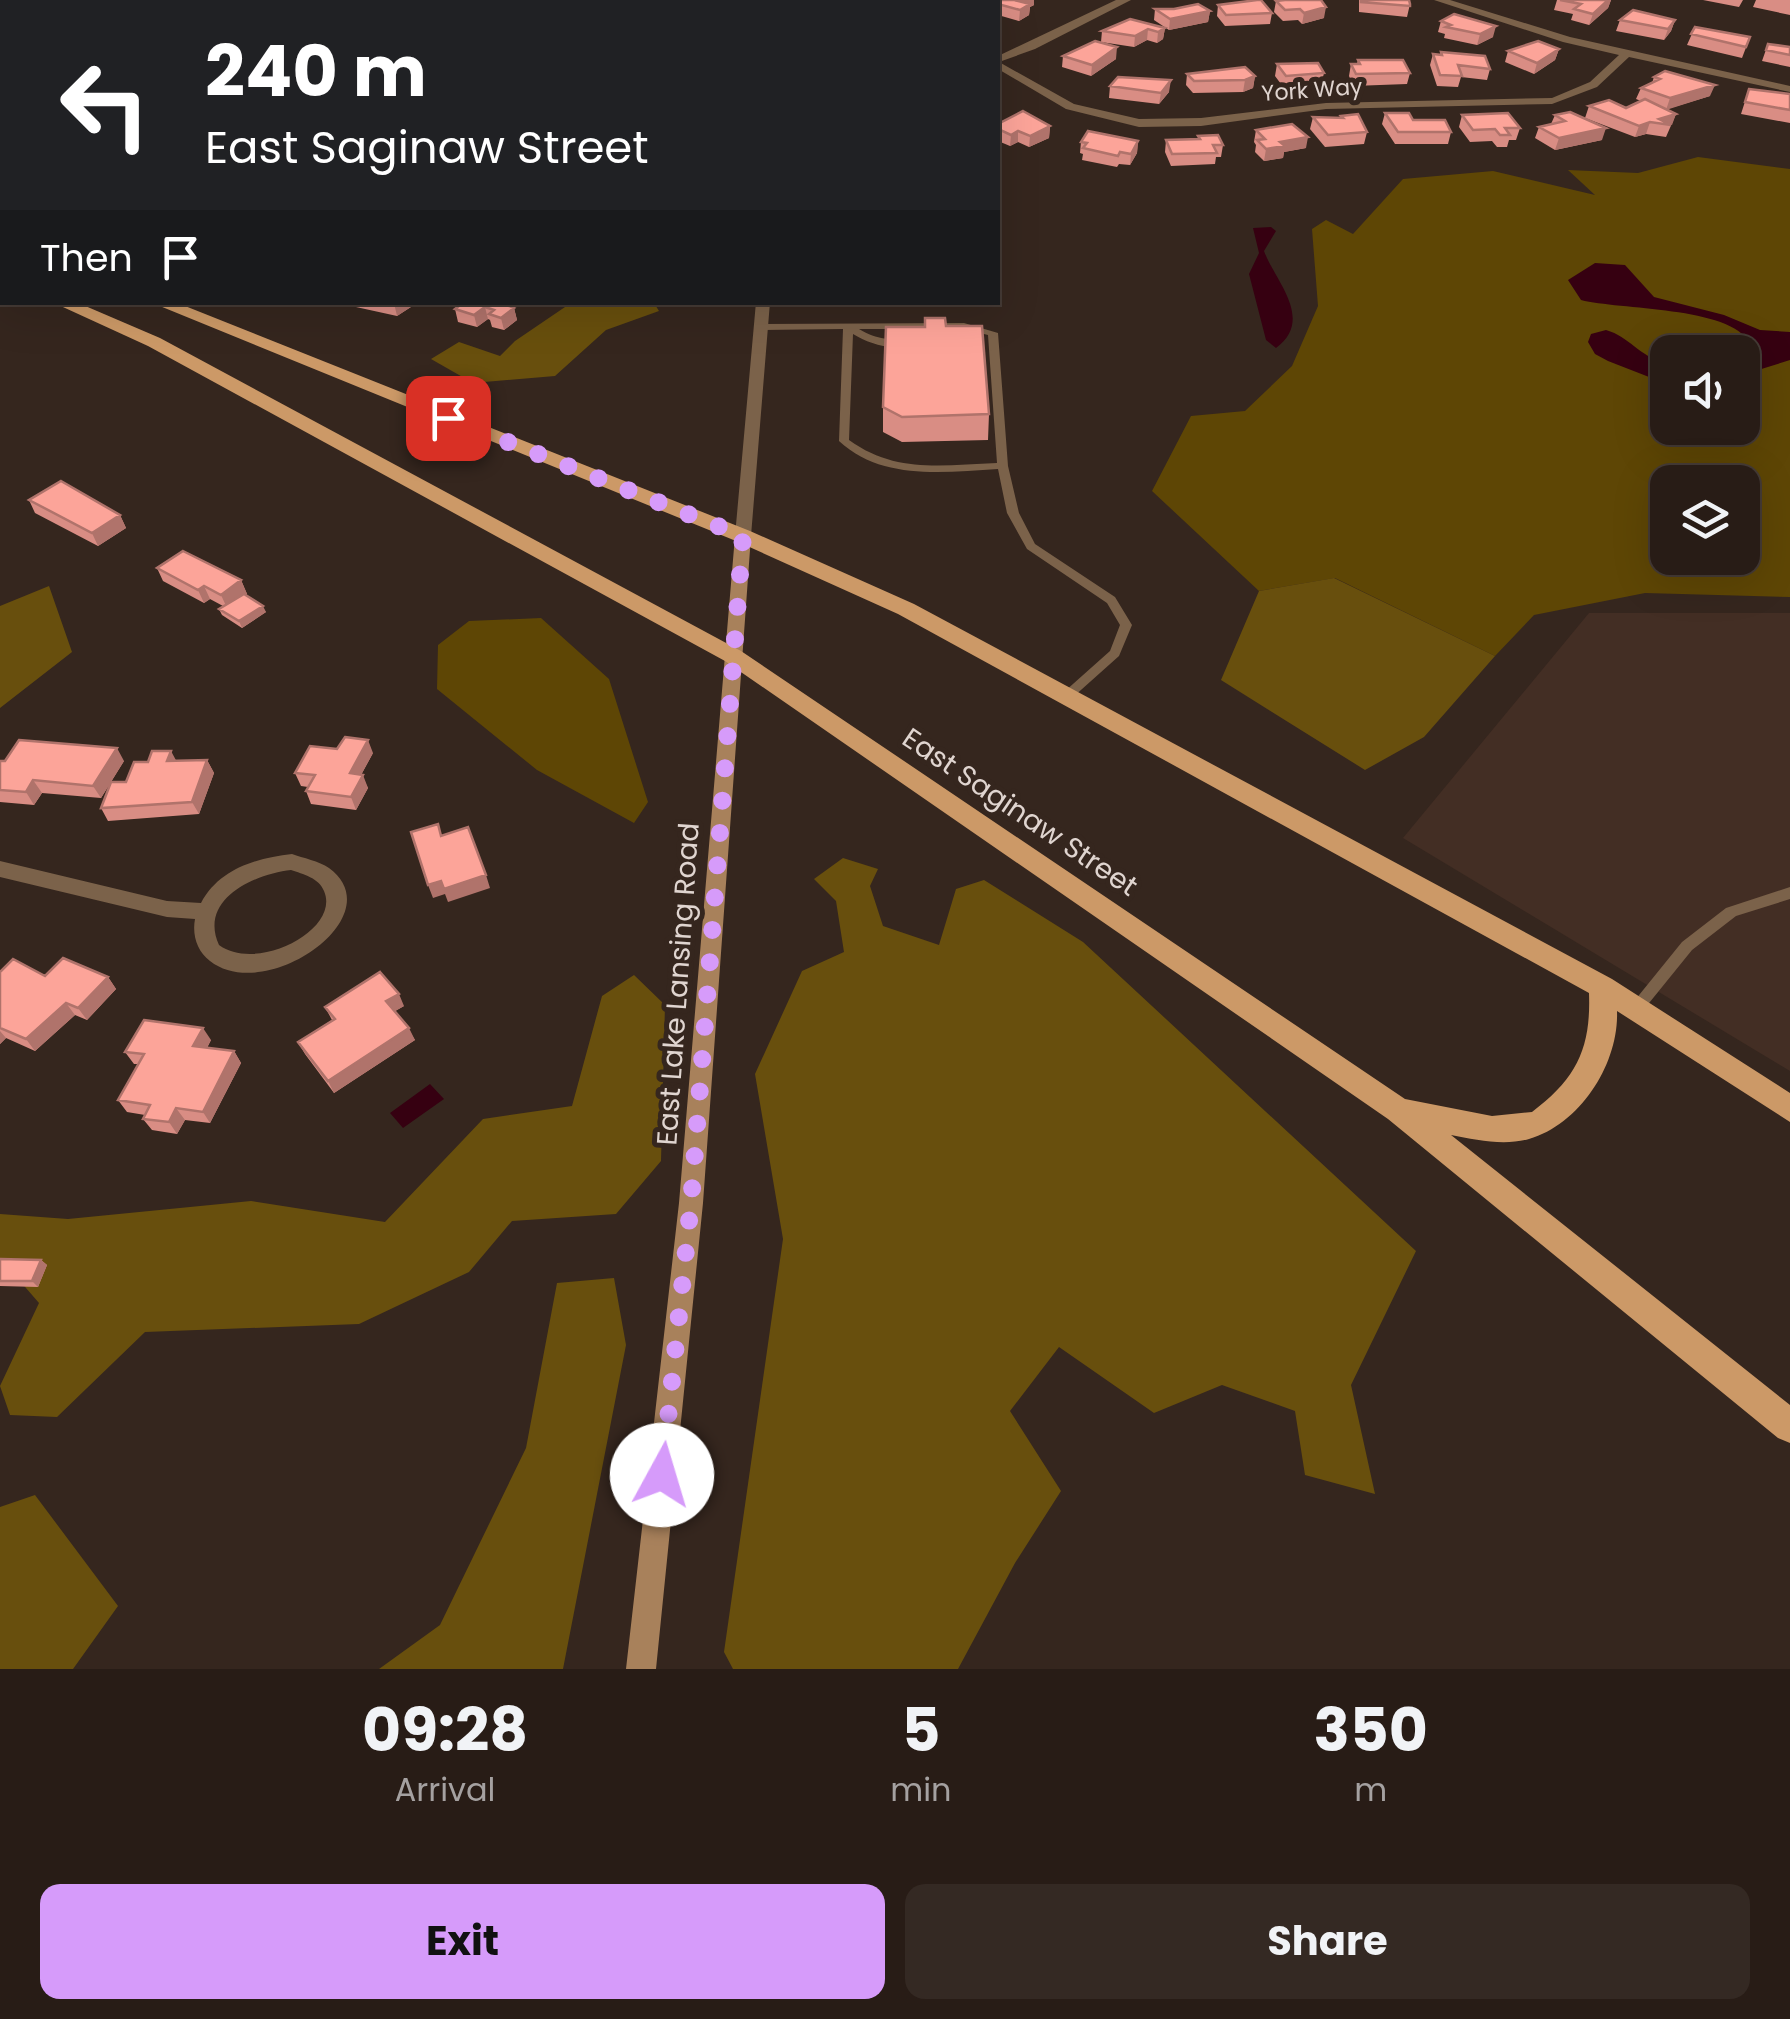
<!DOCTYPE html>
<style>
body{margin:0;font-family:Poppins,sans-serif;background:#342923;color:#f1f3f6;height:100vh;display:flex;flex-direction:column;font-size:38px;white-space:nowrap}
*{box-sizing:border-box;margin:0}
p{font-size:32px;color:#a5a1a1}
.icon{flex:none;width:55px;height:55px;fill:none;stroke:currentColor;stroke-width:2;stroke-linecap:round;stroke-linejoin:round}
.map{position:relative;height:1669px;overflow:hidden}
.drawer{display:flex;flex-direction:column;background:#281c16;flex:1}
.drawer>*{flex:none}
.guide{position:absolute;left:0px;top:0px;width:1000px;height:305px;box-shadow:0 10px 40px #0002,0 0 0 2px #443a35;background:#202124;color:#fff;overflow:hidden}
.buttons{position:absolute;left:1650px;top:335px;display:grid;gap:20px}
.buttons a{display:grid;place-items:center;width:110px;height:110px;border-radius:20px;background:#281c16;box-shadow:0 10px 40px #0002,0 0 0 2px #443a35;font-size:50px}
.pin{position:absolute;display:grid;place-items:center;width:85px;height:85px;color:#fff;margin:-42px;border-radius:20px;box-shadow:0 5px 15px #0006}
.me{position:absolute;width:110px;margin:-55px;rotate:6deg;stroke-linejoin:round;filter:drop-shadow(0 0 8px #0008)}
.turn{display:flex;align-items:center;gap:35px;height:210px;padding:0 40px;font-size:45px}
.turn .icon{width:130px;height:130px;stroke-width:2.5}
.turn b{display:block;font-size:70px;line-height:85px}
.then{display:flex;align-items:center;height:95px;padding:0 40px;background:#0003;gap:20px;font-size:38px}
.eta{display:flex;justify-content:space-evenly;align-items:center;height:170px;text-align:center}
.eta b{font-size:60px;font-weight:700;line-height:70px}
.button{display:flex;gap:20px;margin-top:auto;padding:20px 40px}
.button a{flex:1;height:115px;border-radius:20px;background:#d69bfa;color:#111;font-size:40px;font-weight:700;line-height:115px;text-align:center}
.button a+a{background:#342923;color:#f1f3f6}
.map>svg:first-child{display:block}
.built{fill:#432e24}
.green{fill:#5e4605;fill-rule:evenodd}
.forest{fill:#684f0d}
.water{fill:#360011}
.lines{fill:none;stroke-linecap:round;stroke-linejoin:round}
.service{fill:#7b624a;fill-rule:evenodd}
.minor{fill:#7b624a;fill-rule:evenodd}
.tertiary{fill:#7b624a;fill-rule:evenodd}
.secondary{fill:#a8815b;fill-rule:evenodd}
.primary{fill:#cc9967;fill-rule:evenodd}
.wall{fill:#d98d84}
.shaded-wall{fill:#b0736b}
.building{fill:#fca499;stroke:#b0736b;stroke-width:2.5}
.route{stroke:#d69bfa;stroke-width:18;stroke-dasharray:0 32.4}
.labels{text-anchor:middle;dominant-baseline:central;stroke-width:10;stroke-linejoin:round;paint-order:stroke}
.far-street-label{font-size:22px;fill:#e0d5d0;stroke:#35261e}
.street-label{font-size:28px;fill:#e0d5d0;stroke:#35261e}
</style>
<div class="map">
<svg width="1790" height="1669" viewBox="0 0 1790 1669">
<rect width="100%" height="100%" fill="#35261e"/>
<path class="built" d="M1589,613h201v458l-387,-233z"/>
<path class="green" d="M1698,157l92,12v428l-145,-4 -111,22 -39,41 -160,-78 -76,13 -107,-100 39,-75 54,-5 47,-45 26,-60 -6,-77 14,-9 27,14 50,-55 90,-8 102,24 -27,-25 70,3zM1668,352h74v76h-74zM1668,482h74v76h-74z
M541,618l68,61 39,123 -14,21 -97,-53 -100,-81 1,-44 31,-24z"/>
<path class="forest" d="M536,303h118l5,8 -53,19 -51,46 -82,7 -42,-24 28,-17 41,14 15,-15 50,-34z
M1334,578l161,78 -71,81 -59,33 -144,-90 38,-89z
M49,586l23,66 -72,56v-102z
M843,858l35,11 -8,17 13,40 56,19 17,-56 28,-9 99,62 333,309 -65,134 24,109 -70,-19 -10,-64 -73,-26 -68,28 -95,-66 -49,64 51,80 -46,72 -57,106h-225l-9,-17 59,-413 -28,-165 47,-103 42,-19 -8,-51 -22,-22z
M634,975l31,30 -4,156 -45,53 -104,7 -43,51 -110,52 -214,8 -88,85 -47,-2 -10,-29 39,-83 -39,-45v-44l68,5 183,-18 134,21 98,-103 89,-13 30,-110z
M614,1278l12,67 -63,324h-184l61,-44 86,-177 31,-165z
M35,1495l83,111 -45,63h-73v-162z"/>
<path class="water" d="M1271,227l5,4 -12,20c11,30 51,68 12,97l-10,-8 -17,-66 10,-21 -6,-25z
M1595,263l30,2 29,32 70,18 36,15 30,2v28l-35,11 -12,18 -1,-37 8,-9c-20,-37 -131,-33 -169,-43l-13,-20z
M1606,330c24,7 31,25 61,34v20l-59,-23 -13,-7 -7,-12 3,-8z
M430,1084l14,15 -41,29 -13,-15z"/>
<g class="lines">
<path class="service" d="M964,323l34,10 10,133 11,47 16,31 80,53 17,28 -13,31 -47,42 -4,1 -6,-4 2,-3 46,-41 10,-26 -13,-22 -80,-54 -20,-36 -9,-44c-54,3 -116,12 -159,-28l4,-112 -82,1 -5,-3 5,-3zM859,329h105l24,6 9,128c-54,2 -101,11 -148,-23l4,-106c15,9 37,17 54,11 -16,-8 -29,-4 -48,-16z
M1790,887v12l-54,17 -44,34 -51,63 -5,2 -5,-2 -3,-4 3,-4 51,-63 44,-34z"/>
<path class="minor" d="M1116,0h15l-96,49 -36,13 75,42 65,15 62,-1 125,-15 226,-5 38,-16 29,-27 -56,-13 -129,-42h16l120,37 220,49v6l-161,-35 -32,30 -45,17 -226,5 -125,17 -62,1 -73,-18 -68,-40v-13z
M292,854c11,4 27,7 37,14 65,48 -63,137 -119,93 -13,-10 -18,-26 -15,-42l-28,-2 -167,-40v-16l167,40 34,2c18,-34 55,-45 91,-49zM291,870c12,4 28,8 33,21 17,39 -67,82 -105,54 -21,-46 36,-71 72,-75z"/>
<path class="tertiary" d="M785,0h10v2h-10z
M756,302h14l-19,234 -8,5 -8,-5z"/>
<path class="secondary" d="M743,531l8,5 -48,667 -47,466h-30l53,-466 56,-667z"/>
<path class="primary" d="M0,234l2,1v10l-2,-1z
M0,273l2,1v10h-2z
M52,302h24l84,36 581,313 664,448 87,17 40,-4c45,-34 59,-64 57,-119l-691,-379 -162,-73 -586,-239h25l575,229 164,73 698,375 178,114v29l-173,-111c2,52 -36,113 -88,128 -25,7 -53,1 -78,-4l339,270v38l-12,-5 -390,-319 -663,-458 -577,-315z"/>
</g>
<path class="wall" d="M708,0h21l-1,2h-20z
M985,0h49v5l-4,2 -1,8 -10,6 -21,-6v-13h-13z
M1359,0h50l1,4 -3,13 -48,-5z
M1557,0h54l-3,8 -19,17 -18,-5 2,-6 -19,-4z
M1703,0h40l-4,7z
M1756,0h34v15l-37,-8z
M1276,1l48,17 -22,6 -4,-4 -15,1 -9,-9z
M1218,5l54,8 -2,11 -45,2 -8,-10z
M1155,9l55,2 -2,11 -39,8 -15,-10z
M1620,20h55l-4,11 -7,9 -48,-9z
M1441,21l52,16 -16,8 -33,-7 1,-4 -7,-2z
M1695,27l55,10 -8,21 -55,-13z
M1165,28l-2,11 -6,4 -10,-3 -13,7 -33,-5 1,-11z
M1768,44l22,3v20l-28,-6z
M1559,49l-4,11 -21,14 -29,-12 3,-11z
M1441,52l49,17 -3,11 -26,-3 -3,10 -21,-1 -7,-21 3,-11 7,1z
M1063,56l53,3 -25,17 -29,-9z
M1358,60l52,13 -3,11 -54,2 -4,-10 2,-12h6z
M1277,64l47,9 -3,12 -37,3 -9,-12z
M1187,74l68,2 -2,12 -10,4 -50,1 -7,-8z
M1654,77l56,19 -43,13 9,5 -10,23 -20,-3 -11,3 -50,-19 4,-12 37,2 15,-7 -5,-2 5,-11 11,-5z
M1110,86l59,6 -10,12 -50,-6z
M1749,89l41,5v29l-49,-9z
M1385,113l66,19 -3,12h-53l-13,-20z
M1462,115l58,13 -4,12h-7l-2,7h-10l-5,-6 -22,1 -11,-15z
M1555,115l47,25 -47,10 -20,-12 4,-11 12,-3z
M1341,116l26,16 -3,12 -39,3 -15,-18 3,-12 27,1z
M998,124l52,2 -1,12 -20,9 -11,-5 -8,4 -12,-5z
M1256,130l50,18 -22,4 -1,6 -19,3 -9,-9 1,-7 -2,-3z
M1198,136l25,9 -2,12h-5l-1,7 -44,2 -6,-14 1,-12 32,-1z
M1138,141l-1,12 -7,12 -11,-1 -2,3 -35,-7 1,-6 -3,-1 1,-11z
M355,302h59v3l-17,11 -41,-9z
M464,302l50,6 3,12 -13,10 -12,-3 -2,-7 -2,-1 -11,8 -19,-5 -3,-13z
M925,318l64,96 -1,26 -86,2 -19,-10v-25l41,-80z
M29,500l91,15 6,13 -28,18 -63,-33z
M157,568l84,12 6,14 -2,1 21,17 -24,16 -20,-13 -3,-6 4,-3 -13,-7 -6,4 -41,-22z
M373,753l-12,22 7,13 -12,22 -45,-6 -5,-13 2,-4 -7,-1 -6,-13z
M207,760l7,13 -15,41 -91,7 -7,-13 25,-26 50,-21z
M0,761h124l-23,37 -59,-5 -8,12 -34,-3z
M0,972l45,4 63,1 8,12 -29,31 -12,-5 -40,36 -29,-13 -6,6z
M404,1006l-9,5 20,29 -81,53 -29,-39 -7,-12 34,-22 -7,-13z
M211,1040l-4,8 27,3 7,12 -31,60 -25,-3 -8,14 -25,-4 -9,-11 2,-4 -18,-3 -9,-12 20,-36h-4l-9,-12z
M0,1259l41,1 6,5 -9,22 -38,-1z"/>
<path class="shaded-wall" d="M1020,0h14v5l-4,2 -1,8 -10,6 1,-11 -2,-9z
M1608,0h3l-3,8 -19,17 4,-11z
M1326,7l-2,11 -22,6 2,-11z
M1210,11l-2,11 -39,8 1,-11z
M1675,20l-4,11 -7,9 4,-11z
M1496,26l-3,11 -16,8 3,-11z
M1165,28l-2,11 -6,4 1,-11z
M1148,29l-1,11 -13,7 1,-11z
M1117,47l-1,12 -25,17 1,-11z
M1559,49l-4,11 -21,14 3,-11z
M1255,76l-2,12 -10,4 2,-12z
M1171,80l-2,12 -10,12 2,-11z
M1715,85l-5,11 -44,14 4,-12z
M1676,114l-4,11 -13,-6z
M1650,122l-4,12 -11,3 4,-11z
M1050,126l-1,12 -20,9 1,-11z
M1606,128l-4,12 -47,10 4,-12z
M1018,131v11l-8,4 1,-11z
M1308,137l-2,11 -22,4 -1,6 -19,3 2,-12 14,-7z
M1138,141l-1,12 -7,12 1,-11z
M414,302v3l-17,11 -3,-13z
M485,307l3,12 -11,8 -3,-12z
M514,308l3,12 -13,10 -3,-12z
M120,515l6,13 -28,18 -6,-13z
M241,580l6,14 -20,14 -6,-13z
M204,586l6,13 -6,4 -6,-13z
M263,606l3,6 -24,16 -3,-7z
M368,740l5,13 -18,33 -5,-13z
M117,748l7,13 -23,37 -8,-12z
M171,751l7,13 -11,-3z
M207,760l7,13 -15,41 -7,-12z
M363,775l5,13 -12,22 -5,-13z
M33,780l9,13 -8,12 -8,-13z
M486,875l4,13 -42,14 -3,-8 -12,4 -5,-13 13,-4z
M108,977l8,12 -29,31 -9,-12z
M399,994l5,12 -12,7 -6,-12z
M66,1003l9,12 -40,36 -9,-12z
M203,1028l8,12 -10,18 -8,-12z
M409,1028l6,12 -81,53 -6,-12z
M0,1031l6,7 -6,6z
M234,1051l7,12 -31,60 -7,-11z
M176,1108l9,12 -8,14 -8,-12z
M41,1260l6,5 -9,22 -6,-6z"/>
<path class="building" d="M993,0h27l-2,1 12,3 -10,6 -22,-6v-2h-8z
M1257,0h4l11,13 -46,2 -8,-10z
M1285,0h36l5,7 -22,6 -4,-4 -15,1 -9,-9z
M1361,0h48l1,4v2l-49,-4z
M1560,0h48l-15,14 -19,-5 7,-5z
M1198,4l12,7 -40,8 -15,-10h19z
M1633,10l42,10 -7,9 -48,-9z
M1454,14l42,12 -16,8 -34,-7 5,-2 -10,-4z
M1130,19l35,9 -7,4 -10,-3 -13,7 -33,-5z
M1695,27l55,10 -4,10 -55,-13z
M1095,41l22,6 -25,18 -29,-9z
M1538,41l21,8 -22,14 -29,-12z
M1768,44l22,3v8l-24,-5z
M1441,52l44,4 5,13 -32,-4 4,11 -22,-1 -7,-21 9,1z
M1358,60h45l7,13 -54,1 -5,-10h9z
M1318,63l6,10 -38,3 -9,-12z
M1245,67l10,9 -10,4 -51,1 -7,-7z
M1665,71l50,14 -45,13 -29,-10 19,-9 -6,-2z
M1118,77l53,3 -10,13 -51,-7z
M1749,89l41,5v16l-45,-8z
M1645,99l31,15 -17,5 12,6 -21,-3 -11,4 -50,-20 20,-6 17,8z
M1023,111l27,15 -20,10 -12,-5 -7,4 -13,-6v-5z
M1570,112l36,16 -47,10 -20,-11 26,-6 -10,-6z
M1385,113h24l4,7h32l6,12h-53z
M1508,113l12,15h-15l5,7h-10l-5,-6 -22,1 -11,-15z
M1358,114l9,18 -39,3 -15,-18 30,1 -2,-2z
M1292,124l16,13 -28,5 5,4 -19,3 -9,-9 8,-1 -9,-9z
M1088,131l50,10 -7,13 -11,-2 -2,4 -35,-8 4,-5 -6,-1z
M1218,135l5,10h-10l4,8 -45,1 -6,-14 34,-1 -2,-3z
M464,302h36l14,6 -13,10 -12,-4 5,-4 -9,-3 -11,8 -19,-6z
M925,318h20l1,8h36l7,88 -87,3 -19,-10 3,-80h39z
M61,481l59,34 -28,18 -63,-33z
M183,551l58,29 -20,15 -17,-9 -6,4 -41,-22z
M244,594l19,12 -24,15 -20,-12z
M345,737l23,3 -18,33 13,2 -12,22 -45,-6 9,-16 -20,-2 15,-27 27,3z
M19,740l98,8 -24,38 -60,-6 -7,12 -26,-2v-29h5z
M152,751h19l-4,10 40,-1 -15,42 -91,6 10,-26h15l8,-20h14z
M438,824l3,12 27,-9 18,48 -42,14 -3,-8 -13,4 -17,-53z
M63,958l45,19 -30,31 -12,-5 -40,36 -26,-11v-56l13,-13 32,17z
M380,972l19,22 -13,7 23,27 -81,53 -30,-39 37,-23 -10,-12z
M144,1020l59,8 -10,18 41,5 -31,61 -27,-4 -7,14 -26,-3 7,-14 -32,-5 26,-46 -19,-2z
M0,1259l41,1 -9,21h-32z"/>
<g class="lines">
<path class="route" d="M448,418l295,118 -52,667 -29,272"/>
</g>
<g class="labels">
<g class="far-street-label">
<text transform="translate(1312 90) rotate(-4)">York Way</text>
</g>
<g class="street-label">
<text transform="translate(1020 812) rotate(34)">East Saginaw Street</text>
<text transform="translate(678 984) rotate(-86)">East Lake Lansing Road</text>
</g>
</g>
</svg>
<div class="buttons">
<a><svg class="icon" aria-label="sound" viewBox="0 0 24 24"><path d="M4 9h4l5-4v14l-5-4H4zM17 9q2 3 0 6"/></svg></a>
<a><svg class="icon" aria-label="layers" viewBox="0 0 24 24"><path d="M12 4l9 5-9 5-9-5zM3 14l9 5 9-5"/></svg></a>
</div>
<div class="pin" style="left:448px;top:418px;background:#d93025"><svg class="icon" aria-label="arrive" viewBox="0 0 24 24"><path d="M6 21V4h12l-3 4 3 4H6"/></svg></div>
<svg class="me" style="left:662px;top:1475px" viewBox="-20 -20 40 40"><circle r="19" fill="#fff"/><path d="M0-13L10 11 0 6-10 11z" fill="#d69bfa"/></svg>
<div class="guide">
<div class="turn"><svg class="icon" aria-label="left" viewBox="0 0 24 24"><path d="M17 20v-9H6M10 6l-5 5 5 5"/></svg><div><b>240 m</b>East Saginaw Street</div></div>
<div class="then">Then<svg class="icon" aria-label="arrive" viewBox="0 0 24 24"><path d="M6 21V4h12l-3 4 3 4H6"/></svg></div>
</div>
</div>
<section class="drawer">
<div class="eta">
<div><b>09:28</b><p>Arrival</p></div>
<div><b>5</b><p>min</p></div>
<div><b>350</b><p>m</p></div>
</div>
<div class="button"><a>Exit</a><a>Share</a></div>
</section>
